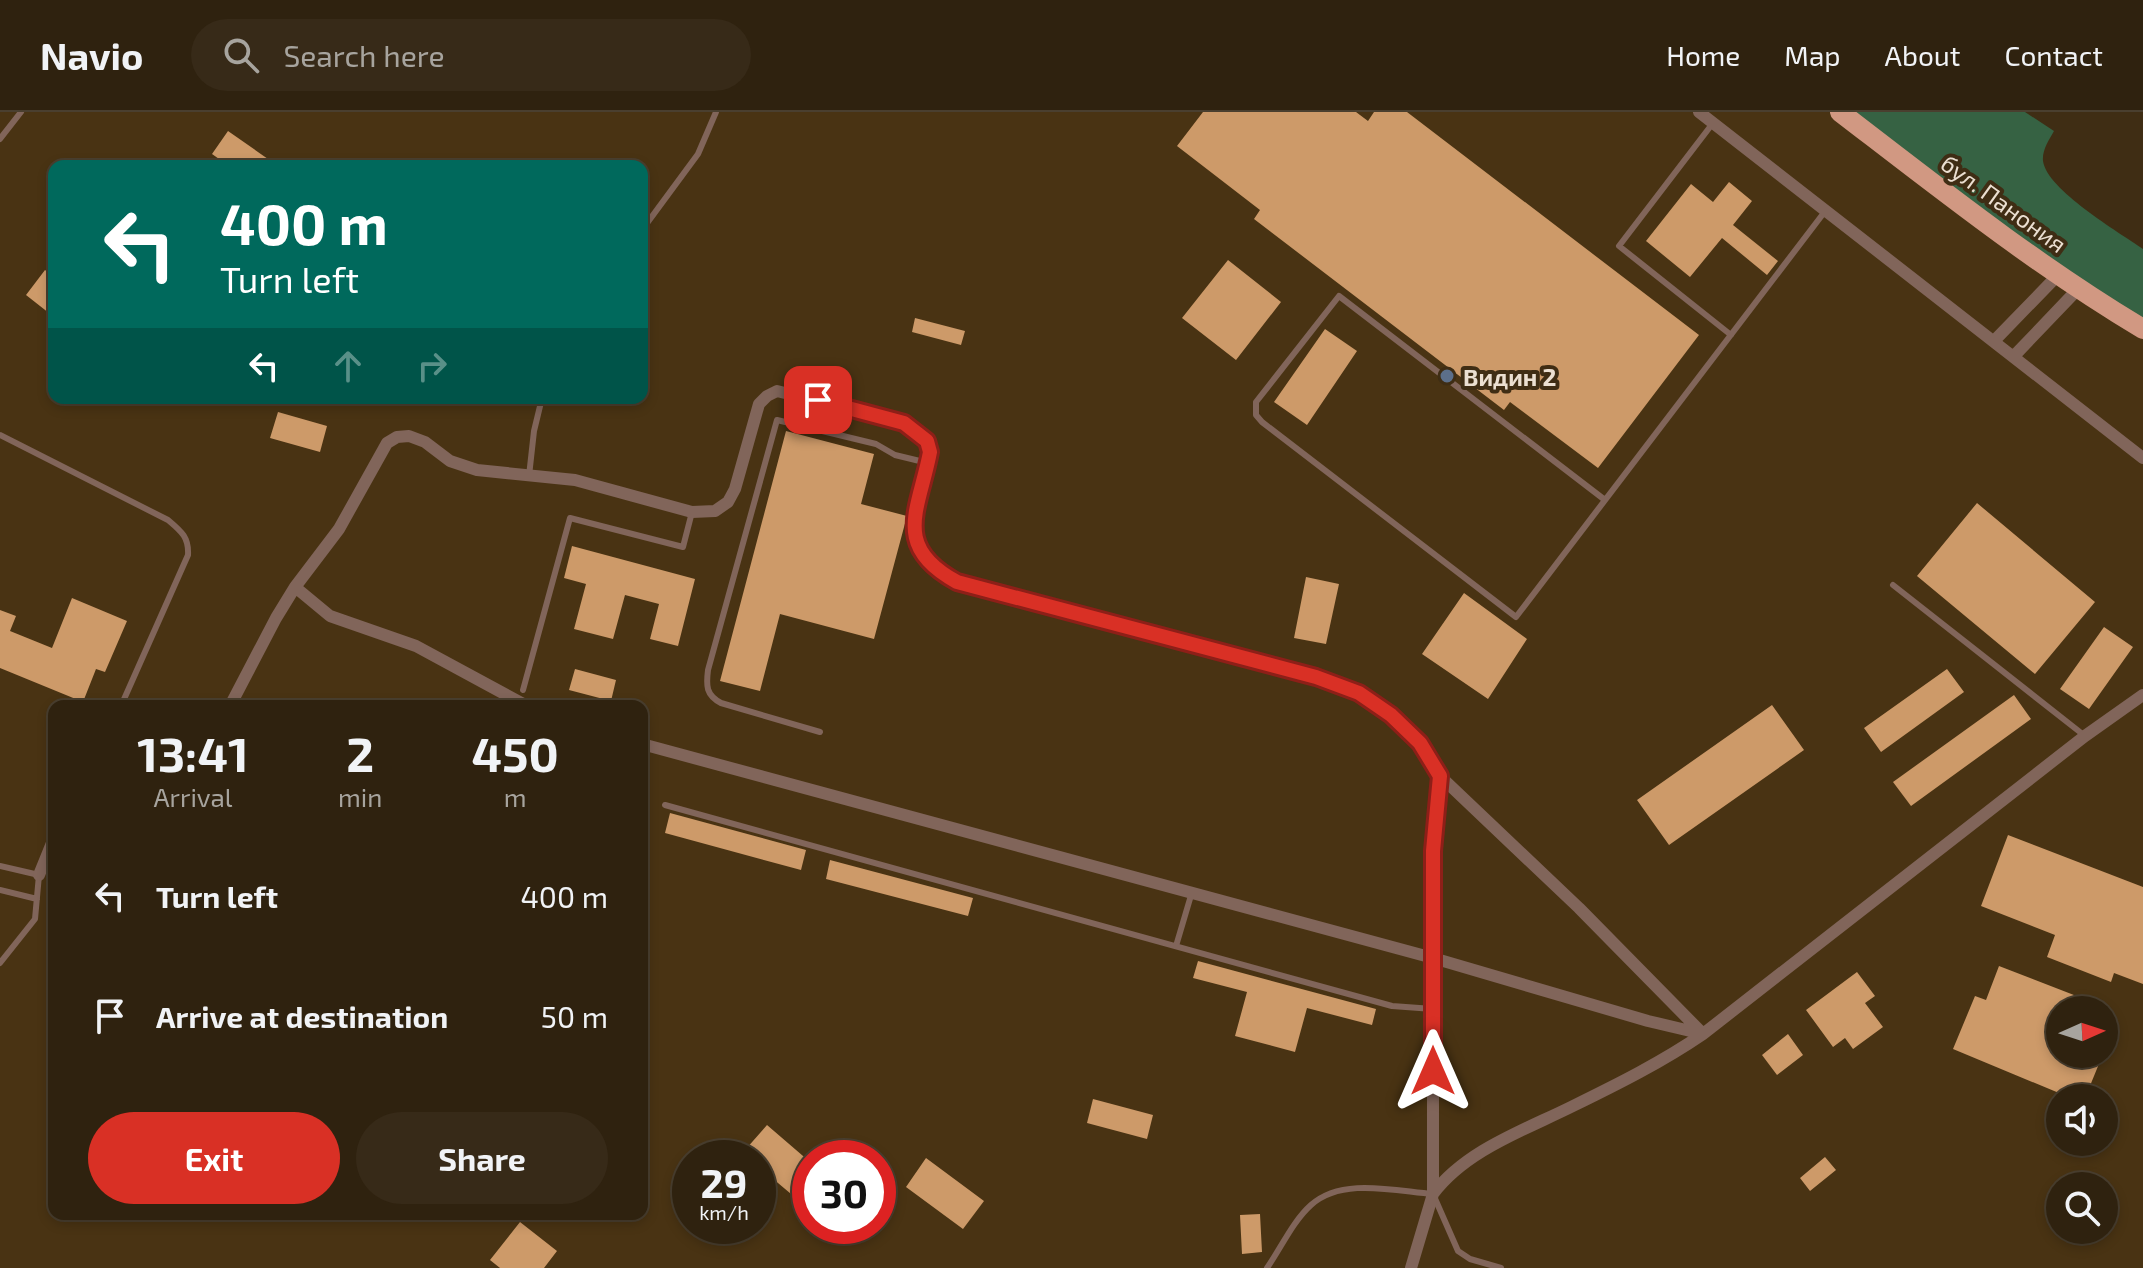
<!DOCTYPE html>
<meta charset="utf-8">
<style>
body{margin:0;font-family:"Exo 2",sans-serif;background:#372a18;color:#f1f3f6;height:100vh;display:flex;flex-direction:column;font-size:30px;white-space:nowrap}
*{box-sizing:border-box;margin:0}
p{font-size:26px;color:#a7a49e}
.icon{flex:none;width:44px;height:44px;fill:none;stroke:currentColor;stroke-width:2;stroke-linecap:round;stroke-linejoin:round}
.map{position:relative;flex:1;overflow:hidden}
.drawer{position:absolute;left:48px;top:588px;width:600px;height:520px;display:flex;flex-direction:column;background:#2f220f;border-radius:16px;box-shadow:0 4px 12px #0003,0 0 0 2px #4a3f2f}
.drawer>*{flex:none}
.hud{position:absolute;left:48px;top:48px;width:600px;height:244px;border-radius:16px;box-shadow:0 4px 12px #0003,0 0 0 2px #4a3f2f;background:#00695c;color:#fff;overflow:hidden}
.needle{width:52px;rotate:87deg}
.buttons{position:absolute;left:2046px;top:884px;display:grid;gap:16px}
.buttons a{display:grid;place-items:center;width:72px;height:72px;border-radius:50%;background:#2f220f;box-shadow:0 4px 12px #0003,0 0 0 2px #4a3f2f;font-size:40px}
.speed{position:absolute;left:672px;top:1028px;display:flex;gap:16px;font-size:40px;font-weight:700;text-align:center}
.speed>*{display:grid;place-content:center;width:104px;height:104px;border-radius:50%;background:#2f220f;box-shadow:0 4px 12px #0003,0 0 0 2px #4a3f2f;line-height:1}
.speed small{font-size:20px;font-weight:400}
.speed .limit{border:12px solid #d22;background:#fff;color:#111}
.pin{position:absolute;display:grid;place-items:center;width:68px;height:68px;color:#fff;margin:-34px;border-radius:16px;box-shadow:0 4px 12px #0006}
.me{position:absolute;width:88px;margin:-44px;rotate:0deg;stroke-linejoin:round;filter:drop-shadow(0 0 6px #0008)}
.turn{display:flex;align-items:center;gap:28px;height:168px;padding:0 40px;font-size:36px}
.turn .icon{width:104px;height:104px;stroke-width:2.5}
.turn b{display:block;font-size:56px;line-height:68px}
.lanes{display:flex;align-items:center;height:76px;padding:0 40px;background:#0003;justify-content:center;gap:40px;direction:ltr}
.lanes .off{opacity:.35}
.eta{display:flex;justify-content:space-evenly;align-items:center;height:136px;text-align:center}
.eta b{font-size:48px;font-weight:700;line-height:56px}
.cta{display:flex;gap:16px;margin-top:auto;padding:16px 40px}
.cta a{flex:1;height:92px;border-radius:48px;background:#d93025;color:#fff;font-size:32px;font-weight:700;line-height:92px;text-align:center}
.cta a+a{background:#372a18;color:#f1f3f6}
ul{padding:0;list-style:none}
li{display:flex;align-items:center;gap:24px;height:120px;padding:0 40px}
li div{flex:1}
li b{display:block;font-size:30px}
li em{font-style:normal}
header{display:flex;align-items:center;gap:48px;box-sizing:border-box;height:112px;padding:0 40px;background:#2f220f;border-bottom:2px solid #4a3f2f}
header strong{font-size:38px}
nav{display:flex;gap:44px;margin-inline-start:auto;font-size:28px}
.search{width:560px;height:72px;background:#372a18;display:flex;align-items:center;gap:20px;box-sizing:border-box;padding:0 28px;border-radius:44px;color:#a7a49e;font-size:30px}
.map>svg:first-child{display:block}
.built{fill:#493313;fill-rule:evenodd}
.green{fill:#366243}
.building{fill:#cd9a69}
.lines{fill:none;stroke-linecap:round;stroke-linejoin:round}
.lane{stroke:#81655a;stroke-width:6}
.street{stroke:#81655a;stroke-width:12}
.primary{stroke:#d19882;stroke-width:20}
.route-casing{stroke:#8d1f18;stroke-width:20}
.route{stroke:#d93025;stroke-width:14}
.service-dot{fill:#5c6f8a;stroke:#3f2d14;stroke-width:3}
.labels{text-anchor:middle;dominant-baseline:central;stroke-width:8;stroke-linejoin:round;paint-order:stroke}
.street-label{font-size:24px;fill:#ebdfd1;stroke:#3f2d14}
.poi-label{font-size:24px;font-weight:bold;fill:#ebdfd1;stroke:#3f2d14;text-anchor:start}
</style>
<header>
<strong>Navio</strong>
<div class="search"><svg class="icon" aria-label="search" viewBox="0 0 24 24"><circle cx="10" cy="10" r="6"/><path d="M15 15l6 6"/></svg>Search here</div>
<nav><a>Home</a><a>Map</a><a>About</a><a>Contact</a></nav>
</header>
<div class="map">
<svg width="2143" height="1156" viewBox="0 0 2143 1156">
<rect width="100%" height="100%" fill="#3f2d14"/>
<path class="built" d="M0,0h1840l303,217v939h-2143zM54,54h588v232h-588zM54,594h588v508h-588zM2060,898h44v44h-44zM2060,986h44v44h-44zM690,1046h68v68h-68zM810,1046h68v68h-68zM2060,1074h44v44h-44z"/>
<path class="green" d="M1840,0h185l29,19c-5,9 -12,19 -11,30 4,29 76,71 100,88v80z"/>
<path class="building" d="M1203,0h153l12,9 6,-9h33l292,223 -101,133 -88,-66 -6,8 -250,-191 6,-9 -83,-64z
M228,19l50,35h-49l-17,-12z
M1729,70l23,19 -19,24 45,36 -11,14 -45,-37 -32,39 -44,-36 45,-57 22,18z
M1228,148l53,42 -45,58 -54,-42z
M45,158l9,7v40l-28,-22z
M915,206l50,13 -4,14 -49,-13z
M1325,217l32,22 -50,74 -33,-23z
M278,300l49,14 -7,26 -50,-14z
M786,319l88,23 -13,50 46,12 -33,123 -94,-25 -20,77 -40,-10z
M1977,391l118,99 -60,72 -118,-98z
M572,434l123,33 -17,67 -28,-7 9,-35 -34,-9 -12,44 -39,-10 12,-45 -22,-6z
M1306,465l33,7 -13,60 -32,-6z
M1464,481l63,46 -39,60 -66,-45z
M72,486l55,23 -22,51 -9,-3 -13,33 -83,-34v-58l16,6 -6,15 42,17z
M2104,515l29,20 -44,62 -29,-20z
M575,557l41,11 -5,21 -42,-11z
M1947,557l17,23 -83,60 -17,-24z
M2014,583l17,24 -120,87 -18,-24z
M1772,593l32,45 -135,95 -32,-45z
M670,701l136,37 -5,20 -136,-37z
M2008,723l135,52v97l-29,-11 -3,9 -64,-25 8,-22 -74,-29z
M830,748l143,38 -5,18 -142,-37z
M1198,849l178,48 -4,16 -65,-17 -12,44 -60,-16 12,-44 -54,-14z
M1999,854l111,43 -50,1v44h43l-18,44h-14l-118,-49 22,-53 11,4z
M1857,860l18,24 -10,7 18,24 -30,22 -8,-11 -12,9 -27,-37z
M1788,922l15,21 -26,20 -15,-20z
M1093,987l60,16 -6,24 -60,-16z
M767,1013l43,37v48l-52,-44v-8h-20z
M1825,1045l11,13 -26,21 -10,-13z
M926,1046l58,43 -21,28 -57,-42z
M1260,1102l2,38 -20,2 -2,-39z
M520,1110l37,29 -13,17h-44l-10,-8z"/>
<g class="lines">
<path class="lane" d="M1713,11l-94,123 112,89
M0,27l21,-27
M642,118l56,-76 18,-42
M0,323l168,85c13,11 21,17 20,35l-67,151
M529,364l5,-45 8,-33
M1605,388l-266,-204 -83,106v13l6,7 254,195 310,-407
M1893,473l192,151
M523,578l47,-172 113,29 9,-35
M820,620l-99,-29c-15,-8 -15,-17 -13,-33l69,-250 99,24 19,11 33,8
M665,693l727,201 41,3
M0,754l39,9 -4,44 -35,44
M0,778l37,9
M1176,834l16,-54
M1267,1156c14,-20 26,-47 44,-63 31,-28 84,-14 122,-11l25,57 12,8 31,9"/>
<path class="street" d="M1699,0l444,346
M1994,229l64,-66
M2014,244l64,-67
M295,475l35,29 86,30 111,60
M230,594l46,-88 19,-31 44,-58 48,-86 10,-6 12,-1 16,6 25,19 27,9 98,10 117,32 23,-1 13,-9 7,-13 24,-85 8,-8 10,-5 127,32 23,18 3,11c-10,58 -40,94 27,130l359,95c39,14 78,32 105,67 7,9 13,22 19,32
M642,632l791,214 215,63 55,13
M39,763l15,-37
M1433,1082c33,-44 92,-64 140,-88 45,-22 89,-44 130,-72l382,-298 58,-41
M1411,1156l22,-74v-343l7,-75 139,132 124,126"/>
<path class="primary" d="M1840,0c99,76 196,153 303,217"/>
</g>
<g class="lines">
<g class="route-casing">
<path id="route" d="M818,288l86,23 23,18 3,11c-11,58 -39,94 27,130l359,95 43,16 32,22 29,28 20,33 -7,75v220"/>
</g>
<use href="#route" class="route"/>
</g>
<circle class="service-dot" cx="1447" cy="264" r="8"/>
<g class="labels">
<g class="street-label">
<text transform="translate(2004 91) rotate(36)">бул. Панония</text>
</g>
<g class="poi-label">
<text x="1463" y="264">Видин 2</text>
</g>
</g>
</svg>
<div class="buttons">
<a><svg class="needle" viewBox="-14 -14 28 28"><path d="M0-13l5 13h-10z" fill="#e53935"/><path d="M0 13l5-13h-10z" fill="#a7a49e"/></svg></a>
<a><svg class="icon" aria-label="sound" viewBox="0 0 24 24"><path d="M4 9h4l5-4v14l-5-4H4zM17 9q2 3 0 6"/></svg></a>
<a><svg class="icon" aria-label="search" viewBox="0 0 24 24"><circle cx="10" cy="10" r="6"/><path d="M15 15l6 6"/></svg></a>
</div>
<div class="speed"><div>29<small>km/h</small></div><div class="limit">30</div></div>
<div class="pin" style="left:818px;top:288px;background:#d93025"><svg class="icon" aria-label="arrive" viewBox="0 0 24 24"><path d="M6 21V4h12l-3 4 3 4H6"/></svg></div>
<svg class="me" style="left:1433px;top:959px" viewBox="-20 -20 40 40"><path d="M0-17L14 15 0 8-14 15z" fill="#d93025" stroke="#fff" stroke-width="4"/></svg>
<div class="hud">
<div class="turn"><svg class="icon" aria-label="left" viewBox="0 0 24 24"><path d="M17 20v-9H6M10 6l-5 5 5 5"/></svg><div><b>400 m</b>Turn left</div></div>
<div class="lanes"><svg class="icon" aria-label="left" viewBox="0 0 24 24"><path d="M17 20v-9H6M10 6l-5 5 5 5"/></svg><svg class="icon off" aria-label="ahead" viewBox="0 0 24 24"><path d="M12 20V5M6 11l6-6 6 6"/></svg><svg class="icon off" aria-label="right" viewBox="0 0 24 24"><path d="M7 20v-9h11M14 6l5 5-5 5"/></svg></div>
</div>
<section class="drawer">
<div class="eta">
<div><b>13:41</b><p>Arrival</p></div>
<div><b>2</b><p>min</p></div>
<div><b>450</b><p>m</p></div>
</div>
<ul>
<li><svg class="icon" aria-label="left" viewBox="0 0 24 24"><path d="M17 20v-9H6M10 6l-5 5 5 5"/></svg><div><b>Turn left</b></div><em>400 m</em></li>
<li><svg class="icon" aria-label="arrive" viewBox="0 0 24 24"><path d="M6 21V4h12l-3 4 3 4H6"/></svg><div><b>Arrive at destination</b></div><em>50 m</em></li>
</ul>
<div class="cta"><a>Exit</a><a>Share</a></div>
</section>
</div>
